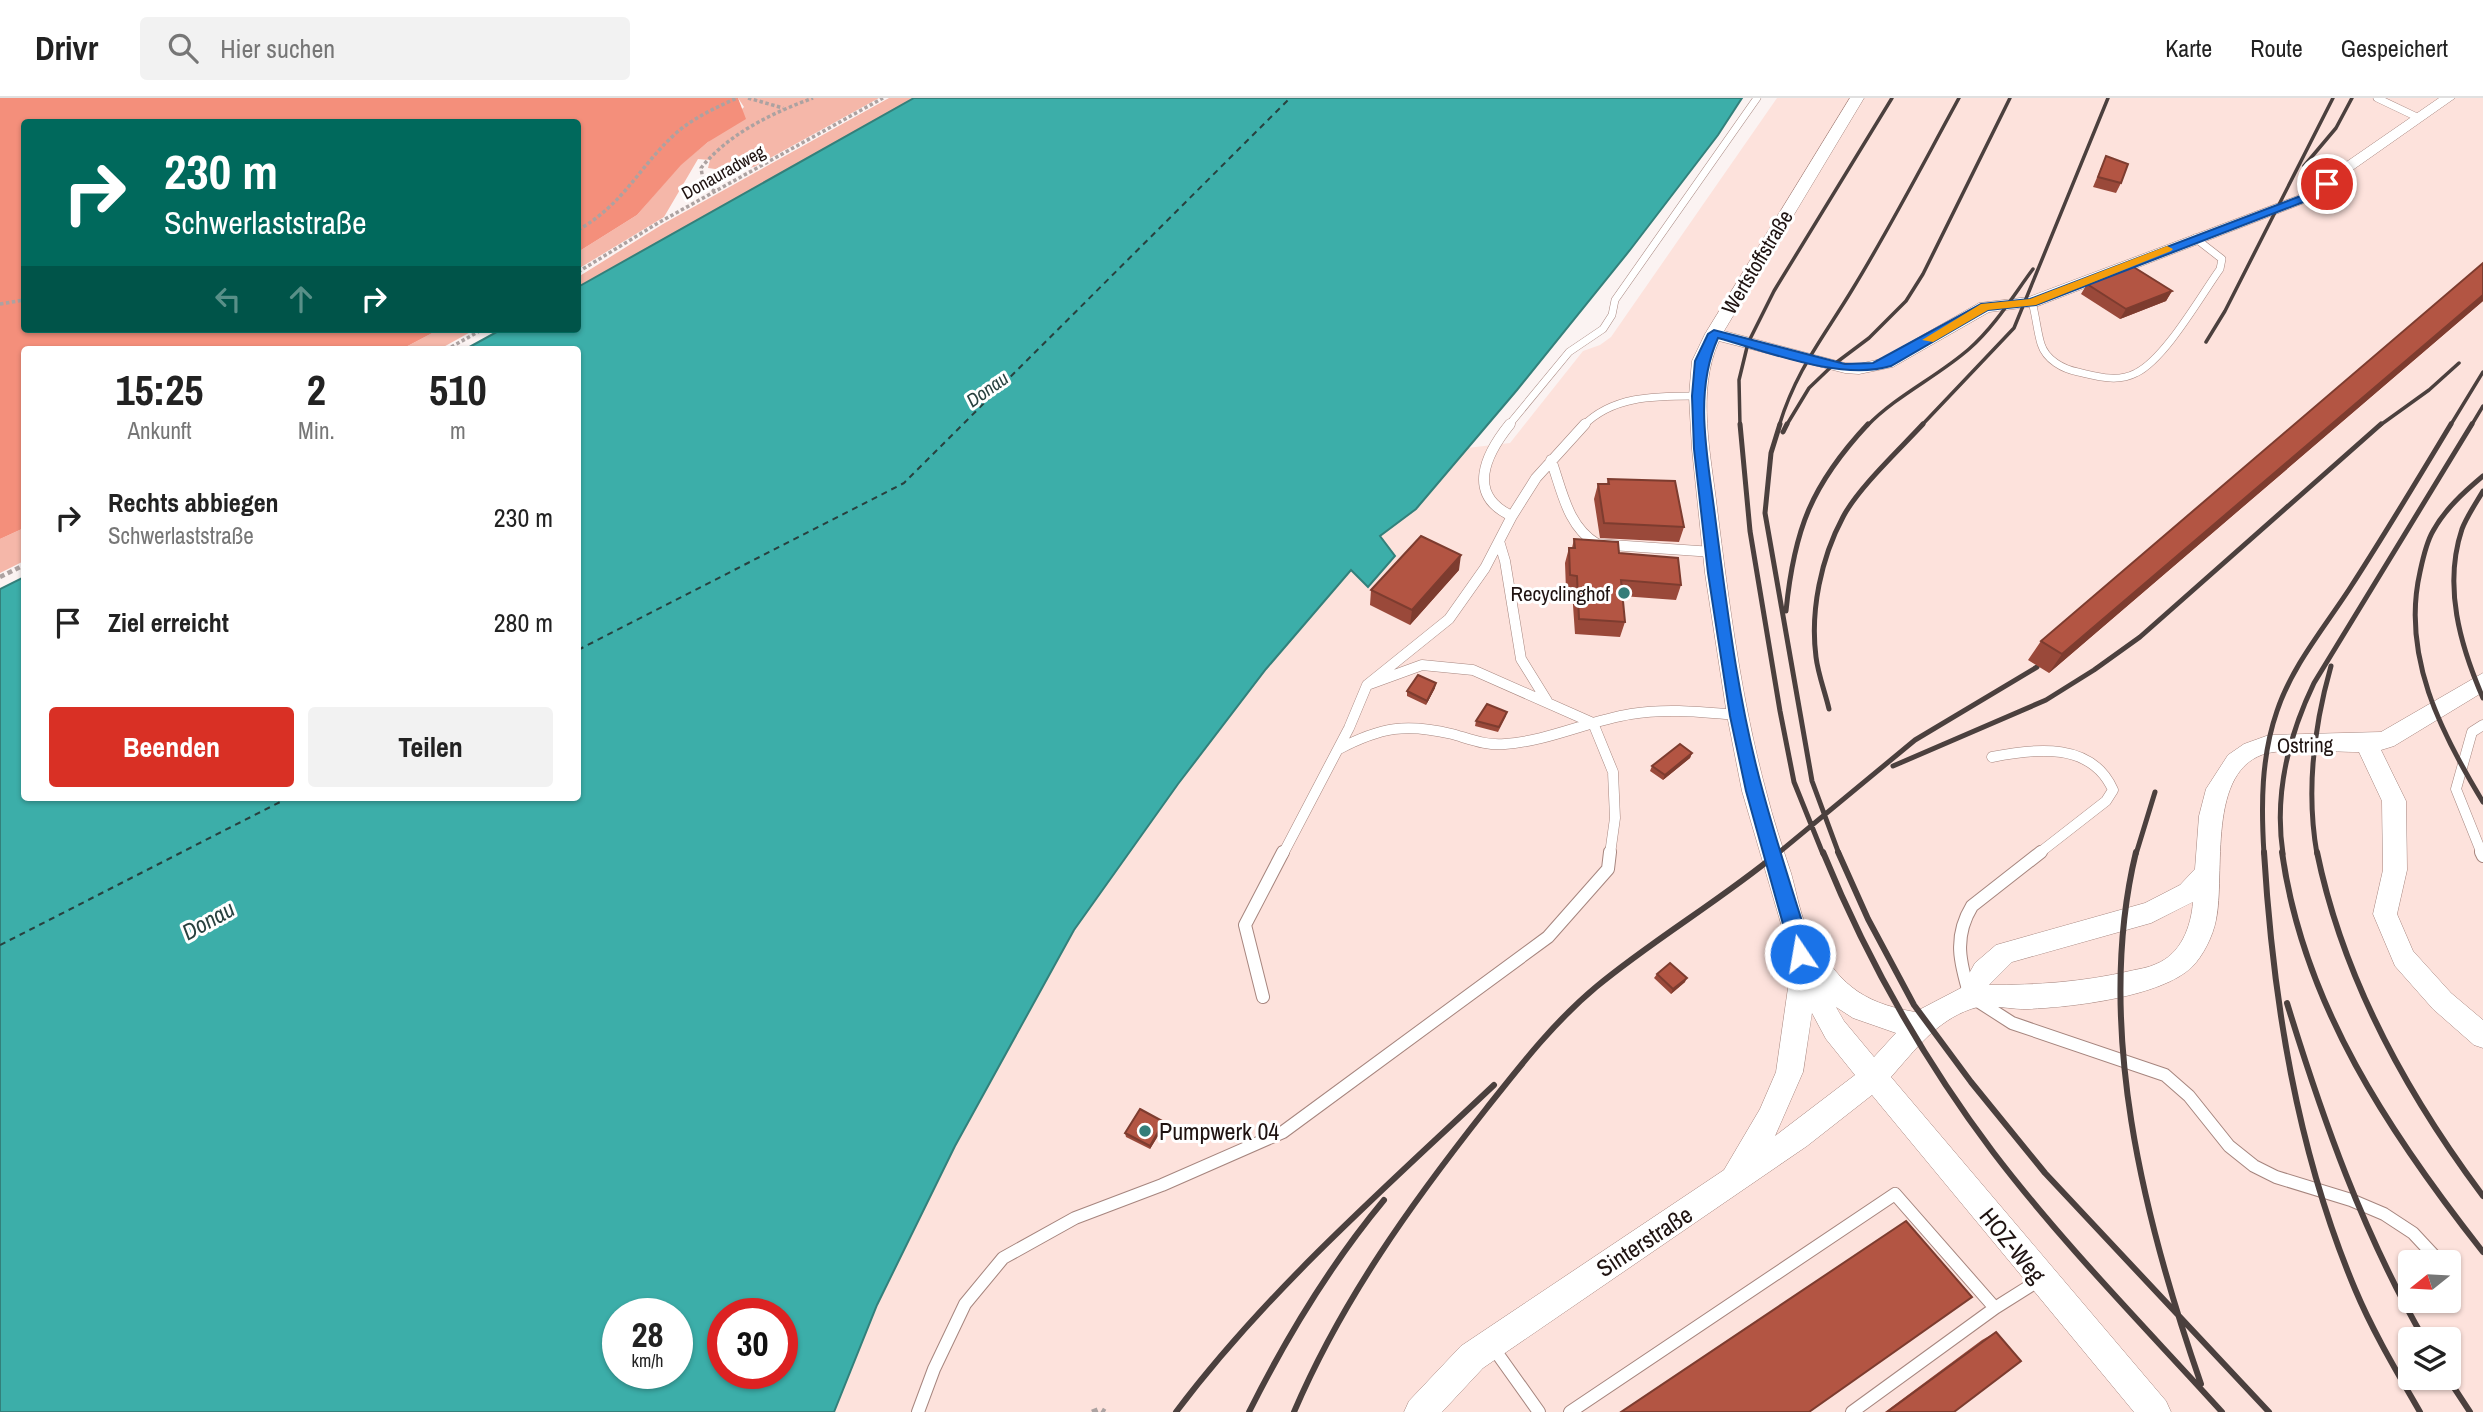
<!DOCTYPE html>
<html lang="de">
<meta charset="utf-8">
<style>
body{margin:0;font-family:"Archivo Narrow",sans-serif;background:#f2f2f2;color:#222;height:100vh;display:flex;flex-direction:column;font-size:26px;white-space:nowrap}
*{box-sizing:border-box;margin:0}
p{font-size:23px;color:#767676}
.icon{flex:none;width:38px;height:38px;fill:none;stroke:currentColor;stroke-width:2;stroke-linecap:round;stroke-linejoin:round}
.map{position:relative;flex:1;overflow:hidden}
.details{position:absolute;left:21px;top:248px;width:560px;height:455px;display:flex;flex-direction:column;background:#fff;border-radius:7px;box-shadow:0 2px 5px #0004}
.details>*{flex:none}
.guide{position:absolute;left:21px;top:21px;width:560px;height:214px;border-radius:7px;box-shadow:0 2px 5px #0004;background:#00695c;color:#fff;overflow:hidden}
.needle{width:46px;rotate:252deg}
.fabs{position:absolute;left:2398px;top:1152px;display:grid;gap:14px}
.fabs a{display:grid;place-items:center;width:63px;height:63px;border-radius:7px;background:#fff;box-shadow:0 2px 5px #0004;font-size:35px}
.speed{position:absolute;left:602px;top:1200px;display:flex;gap:14px;font-size:35px;font-weight:700;text-align:center}
.speed>*{display:grid;place-content:center;width:91px;height:91px;border-radius:50%;background:#fff;box-shadow:0 2px 5px #0004;line-height:1}
.speed small{font-size:18px;font-weight:400}
.speed .limit{border:10px solid #d22;background:#fff;color:#111}
.pin{position:absolute;display:grid;place-items:center;width:60px;height:60px;color:#fff;margin:-30px;border:4px solid #fff;border-radius:50%;box-shadow:0 2px 7px #0007}
.me{position:absolute;width:77px;margin:-38px;rotate:348deg;stroke-linejoin:round;filter:drop-shadow(0 0 5px #0008)}
.turn{display:flex;align-items:center;gap:24px;height:147px;padding:0 28px;font-size:32px}
.turn .icon{width:91px;height:91px;stroke-width:2.5}
.turn b{display:block;font-size:49px;line-height:60px}
.lanes{display:flex;align-items:center;height:66px;padding:0 28px;background:#0003;justify-content:center;gap:35px;direction:ltr}
.lanes .off{opacity:.35}
.eta{display:flex;justify-content:space-evenly;align-items:center;height:119px;text-align:center}
.eta b{font-size:42px;font-weight:700;line-height:49px}
.cta{display:flex;gap:14px;margin-top:auto;padding:14px 28px}
.cta a{flex:1;height:80px;border-radius:7px;background:#d93025;color:#fff;font-size:28px;font-weight:700;line-height:80px;text-align:center}
.cta a+a{background:#f2f2f2;color:#222}
ul{padding:0;list-style:none}
li{display:flex;align-items:center;gap:21px;height:105px;padding:0 28px}
li div{flex:1}
li b{display:block;font-size:26px}
li em{font-style:normal}
header{display:flex;align-items:center;gap:42px;box-sizing:border-box;height:98px;padding:0 35px;background:#fff;border-bottom:2px solid #e0e0e0}
header strong{font-size:33px}
nav{display:flex;gap:38px;margin-inline-start:auto;font-size:24px}
.search{width:490px;height:63px;background:#f2f2f2;display:flex;align-items:center;gap:18px;box-sizing:border-box;padding:0 24px;border-radius:7px;color:#767676;font-size:26px}
.map>svg:first-child{display:block}
.built{fill:#fde2dc;fill-rule:evenodd}
.green{fill:#f5b7a9}
.forest{fill:#f48f7b}
.water{fill:#3caea9;stroke:#33807b;stroke-width:2;fill-rule:evenodd}
.lines{fill:none;stroke-linecap:round;stroke-linejoin:round}
.ferry{stroke:#28413f;stroke-width:2;stroke-dasharray:6 5;stroke-linecap:butt}
.service-far2-casing{stroke:#a6857e;stroke-width:8}
.service-far1-casing{stroke:#a6857e;stroke-width:11}
.service-casing{stroke:#a6857e;stroke-width:14}
.minor-casing{stroke:#a6857e;stroke-width:1}
.path-far2{stroke:#aca2a1;stroke-width:3.5;stroke-dasharray:3.5 2.5;stroke-linecap:butt}
.path-far1{stroke:#aca2a1;stroke-width:4.5;stroke-dasharray:5 3.5;stroke-linecap:butt}
.path{stroke:#aca2a1;stroke-width:5;stroke-dasharray:6 4.5;stroke-linecap:butt}
.service-far2{stroke:#fff;stroke-width:7}
.service-far1{stroke:#fff;stroke-width:10}
.service{stroke:#fff;stroke-width:12}
.minor{fill:#fff;fill-rule:evenodd}
.rail-far2{stroke:#4b403e;stroke-width:3.5}
.rail-far1{stroke:#4b403e;stroke-width:5}
.rail{stroke:#4b403e;stroke-width:6}
.wall{fill:#9a493a}
.shaded-wall{fill:#7d3c2f}
.building{fill:#b35543;stroke:#7d3c2f;stroke-width:2}
.route{fill:#1a73e8;stroke:#114b97;stroke-width:2}
.slow{fill:#f59e0b}
.poi-dot{fill:#347d79;stroke:#fff;stroke-width:2.5}
.labels{text-anchor:middle;dominant-baseline:central;stroke-width:6;stroke-linejoin:round;paint-order:stroke}
.far-street-label{font-size:18px;fill:#1f1311;stroke:#fff}
.far-water-label{font-size:19px;font-style:italic;fill:#28413f;stroke:#fff}
.street-label{font-size:21px;fill:#1f1311;stroke:#fff}
.poi-label{font-size:21px;fill:#1f1311;stroke:#fff;text-anchor:end}
.water-label{font-size:23px;font-style:italic;fill:#28413f;stroke:#fff}
.near-poi-label{font-size:24px;fill:#1f1311;stroke:#fff;text-anchor:start}
.near-street-label{font-size:24px;fill:#1f1311;stroke:#fff}
</style>
<header>
<strong>Drivr</strong>
<div class="search"><svg class="icon" aria-label="search" viewBox="0 0 24 24"><circle cx="10" cy="10" r="6"/><path d="M15 15l6 6"/></svg>Hier suchen</div>
<nav><a>Karte</a><a>Route</a><a>Gespeichert</a></nav>
</header>
<div class="map">
<svg width="2483" height="1314" viewBox="0 0 2483 1314">
<rect width="100%" height="100%" fill="#fbf3f2"/>
<path class="built" d="M1777,0h706v1314h-1649l43,-107 78,-159 119,-216 104,-146 88,-115 85,-99 17,17 27,-31 -15,-20 36,-27 51,-61 43,-5 73,-92 17,-6 11,-8zM2410,1164h38v38h-38zM2410,1241h38v38h-38z"/>
<path class="green" d="M738,0h141l-125,69 -25,4 -21,-3 2,-8 -12,-1 -34,58 -86,52v-17l59,-37 43,-50 28,-23 36,-35z
M889,0h25l-336,189v-10l85,-53z
M440,231h36l-38,21h-38z
M24,430v33l-24,12v-34z"/>
<path class="forest" d="M0,0h738l8,21 -38,23 -27,23 -44,50 -59,37v-130h-554v207h416l-40,21h-376v178l-24,11z"/>
<path class="water" d="M914,0h828l-24,37 -88,115 -113,140 -101,119 -36,27 15,20 -27,31 -17,-17 -85,99 -88,115 -104,146 -119,216 -78,159 -43,107h-834v-823l24,-12v221h554v-448h-114l38,-21h76v-42zM618,1216h59v60h-59zM723,1216h59v60h-59z"/>
<g class="lines">
<path class="ferry" d="M578,552l326,-167 386,-385
M0,847l288,-147"/>
<g class="service-far2-casing">
<path id="service-far2" d="M2377,0l42,20
M2032,204c4,14 5,29 9,42 5,16 22,25 37,28 18,4 39,11 58,1 29,-14 64,-76 84,-104l2,-10 -27,-21
M1508,328l61,-74 34,-23 9,-14 3,-15 142,-202
M1583,328c30,-31 74,-30 115,-30"/>
</g>
<g class="service-far1-casing">
<path id="service-far1" d="M1510,326c-25,31 -44,71 2,92
M1551,362c11,30 16,66 46,84l116,8
M1499,443l6,20 16,98 26,42
M1367,587l55,-20 51,5 120,53 20,49 2,46 -5,36
M1339,651c42,-22 67,-26 113,-15 18,5 35,12 53,10 43,-3 83,-23 126,-30 35,-6 71,-2 107,1
M1992,659c44,-9 100,-15 121,33l-7,11 -68,53
M1283,756l66,-126 18,-43 82,-66 36,-51 27,-52 24,-38 49,-54
M2482,756l-26,-65 16,-57 11,-7"/>
</g>
<g class="service-casing">
<path id="service" d="M2041,754l-69,54c-19,31 -12,57 -2,90l42,27 153,52 24,21 40,50 25,20 22,11 75,23 33,14 29,19 27,29
M2481,754l2,4
M1263,899l-18,-72 38,-73
M2448,1175l5,6
M1492,1248l47,66
M918,1314l16,-43 31,-65 38,-46 72,-40 87,-33 121,-53 265,-195 60,-68 2,-17
M1570,1314l325,-218 100,114
M1852,1314l143,-104 46,-29"/>
</g>
<g class="minor-casing">
<path id="minor" d="M1850,0h14l-140,233 121,32 14,1 22,-5 98,-56 50,-6 268,-101 142,-98h16l-148,104 -269,104 -49,6 -96,55 -34,7 -14,-1 -126,-32c-23,50 -8,114 -2,167 12,95 24,191 49,283 7,28 16,55 25,82 5,17 10,47 19,61 29,48 48,68 105,78l46,-24 14,-25 21,-18 149,-42 35,-18 15,-16 4,-53 7,-27 22,-34 16,-11 25,-9 112,-3 102,-59v19l-89,54 -13,4 25,51 1,69 -10,44 16,37 38,42 32,27v28l-9,-3 -41,-36 -38,-43 -22,-52 10,-44 -1,-69 -23,-49c-26,0 -67,-4 -91,1 -63,15 -42,122 -52,167 -3,16 -13,36 -24,47 -31,30 -120,40 -163,42 -17,1 -42,-6 -58,0 -35,12 -56,41 -80,68l275,324 5,11h-37l-262,-317 -65,51 -324,222 -41,44h-38l5,-11 52,-55 263,-176 36,-61 16,-37 14,-98 -6,-40 -42,-143 -15,-76 -22,-142 -13,-124 -3,-53 3,-35 13,-27zM2193,804c-2,25 -12,52 -37,62 -8,4 -18,5 -26,7 -47,11 -93,14 -141,14l23,-23 139,-39zM1836,909l17,11 43,15 -22,24 -30,-36zM1812,915l14,26 29,36 -80,61 28,-64z"/>
</g>
<path class="path-far2" d="M748,0l35,10
M715,93l-11,-5 -3,-18c27,-34 71,-55 112,-70
M578,132c47,-27 60,-62 97,-96 18,-16 40,-26 62,-36
M578,174l80,-49 225,-125
M0,206l24,-4
M446,252l37,-21"/>
<path class="path-far1" d="M0,479l24,-12"/>
<path class="path" d="M1092,1314l8,-3 5,3"/>
<use href="#service-far2" class="service-far2"/>
<use href="#service-far1" class="service-far1"/>
<use href="#service" class="service"/>
<use href="#minor" class="minor"/>
<path class="rail-far2" d="M2304,68l32,-38 16,-30
M2206,244l19,-31 108,-213
M1740,328l-1,-46 9,-37 26,-52 118,-193
M1779,328c17,-56 44,-88 73,-136 38,-62 72,-128 107,-192
M1786,328l23,-38 24,-23 36,-27 37,-37 17,-27 87,-176
M1867,328c30,-31 70,-49 102,-77 26,-23 44,-53 64,-80
M1921,328l93,-98 94,-230
M2379,328l50,-36 30,-27
M2450,328l33,-54
M2471,328l12,-20"/>
<path class="rail-far1" d="M1740,326l10,107 30,180 14,71 29,72
M1780,326l-9,29 -6,60 47,268 27,73
M1783,334l4,-8
M2483,378c-19,16 -38,33 -50,55 -7,12 -10,27 -13,41 -19,83 21,161 63,230
M2483,393c-7,12 -16,25 -21,38 -19,57 -2,116 21,169
M1786,513c8,-81 25,-126 82,-187
M1829,611c-4,-17 -11,-35 -13,-52 -6,-46 5,-99 27,-140 15,-29 57,-68 80,-93
M1893,668l153,-66 48,-30 46,-33 241,-213
M1777,756l138,-114 122,-73
M2136,756l19,-62
M2264,756c-3,-48 -3,-97 13,-143 15,-45 47,-83 73,-123 35,-54 68,-109 101,-164
M2283,756c-9,-59 6,-119 31,-171l158,-259
M2317,756c-11,-62 -3,-128 14,-188"/>
<path class="rail" d="M1823,754c44,108 100,207 170,300 70,92 152,175 229,260
M1838,754l30,67 46,86 57,77 74,91 224,239
M2136,754c-42,173 8,368 65,532
M2264,754c9,149 33,299 91,437 18,43 42,83 65,123
M2282,754c21,152 108,282 201,400
M2317,754c26,127 89,241 166,344
M2287,905c36,117 76,230 137,336
M2447,1279l23,35
M1176,1314c93,-123 207,-222 318,-327
M1249,1314c38,-76 81,-147 135,-212
M1294,1314c48,-112 117,-208 192,-303 34,-43 67,-86 110,-122 58,-48 125,-87 183,-135"/>
</g>
<path class="wall" d="M2106,58l15,27 -5,10 -23,-6z
M2483,165v38l-434,372 -21,-13 13,-19z
M2087,186l85,7 -6,10 -46,18 -39,-25z
M1608,381l76,48 -5,15 -79,-4 -6,-39 4,-15h9z
M1574,441l45,14 62,32 -5,15 -54,-4 3,26 -5,15 -45,-3 -3,-43 -6,-1 -1,-27 4,-15h3z
M1459,472l-49,55 -40,-20 1,-15z
M1435,590l-9,17 -19,-9v-5z
M1506,618l-8,16 -23,-6 1,-5z
M1692,655l-2,5 -27,22 -13,-9 2,-5z
M1657,876l28,8 -14,12 -17,-16z
M1164,1024v4l-14,23 -24,-12 -1,-4z
M1996,1234l-42,80h-69l97,-72z"/>
<path class="shaded-wall" d="M2172,193l-6,10 -46,18 6,-10z
M2483,197v6l-434,372 13,-19z
M1461,457l-2,15 -49,55 2,-15z
M1436,585l-1,5 -9,17 1,-4z
M1692,655l-2,5 -27,22 2,-5z
M1687,880l-2,4 -14,12 2,-5z
M1164,1024v4l-14,23v-3z"/>
<path class="building" d="M2106,58l22,8 -7,19 -23,-6z
M2483,165v32l-421,359 -21,-13z
M2132,168l40,25 -46,18 -39,-25z
M1608,381l67,2 9,46 -80,-4 -6,-39h11z
M1421,438l40,19 -49,55 -41,-20z
M1574,441l44,3 1,11 59,5 3,27 -60,-5 4,42 -46,-3 -2,-43 -7,-1 -1,-27h6z
M1418,577l18,8 -9,18 -20,-10z
M1487,606l20,8 -8,15 -23,-6z
M1680,646l12,9 -27,22 -13,-9z
M1670,865l17,15 -14,11 -16,-15z
M1140,1011l24,13 -14,24 -25,-13z
M1906,1123l66,76 -163,115h-188z
M1996,1234l25,29 -67,51h-67z"/>
<path class="route" d="M2323,83l9,3 -26,17 -270,104 -48,5 -97,56c-51,15 -122,-14 -173,-28 -25,55 -10,120 -3,178 12,92 23,186 48,276 13,48 28,95 43,142l3,20 -3,6 -6,2 -7,-2 -47,-169 -16,-75 -22,-143 -14,-124 -2,-53 3,-35 13,-27 6,-4 131,34 28,-1 108,-59 49,-5 268,-102z"/>
<path class="slow" d="M2167,148l6,3 -2,2 -135,54 -48,5 -55,32 -11,-2 59,-36 49,-5z"/>
<g class="poi-dot">
<circle cx="1624" cy="495" r="7"/>
<circle cx="1145" cy="1033" r="7"/>
</g>
<g class="labels">
<g class="far-street-label">
<text transform="translate(723 74) rotate(-29)">Donauradweg</text>
</g>
<g class="far-water-label">
<text transform="translate(987 291) rotate(-35)">Donau</text>
</g>
<g class="street-label">
<text transform="translate(1757 164) rotate(-59)">Wertstoffstraße</text>
<text transform="translate(2305 647) rotate(-1)">Ostring</text>
</g>
<g class="poi-label">
<text x="1610" y="495">Recyclinghof</text>
</g>
<g class="water-label">
<text transform="translate(208 822) rotate(-29)">Donau</text>
</g>
<g class="near-poi-label">
<text x="1159" y="1033">Pumpwerk 04</text>
</g>
<g class="near-street-label">
<text transform="translate(1644 1143) rotate(-33)">Sinterstraße</text>
<text transform="translate(2013 1147) rotate(51)">HOZ-Weg</text>
</g>
</g>
</svg>
<div class="fabs">
<a><svg class="needle" viewBox="-14 -14 28 28"><path d="M0-13l5 13h-10z" fill="#e53935"/><path d="M0 13l5-13h-10z" fill="#767676"/></svg></a>
<a><svg class="icon" aria-label="layers" viewBox="0 0 24 24"><path d="M12 4l9 5-9 5-9-5zM3 14l9 5 9-5"/></svg></a>
</div>
<div class="speed"><div>28<small>km/h</small></div><div class="limit">30</div></div>
<div class="pin" style="left:2327px;top:86px;background:#d93025"><svg class="icon" aria-label="arrive" viewBox="0 0 24 24"><path d="M6 21V4h12l-3 4 3 4H6"/></svg></div>
<svg class="me" style="left:1800px;top:856px" viewBox="-20 -20 40 40"><circle r="17" fill="#1a73e8" stroke="#fff" stroke-width="3"/><path d="M0-11L8 9 0 5-8 9z" fill="#fff"/></svg>
<div class="guide">
<div class="turn"><svg class="icon" aria-label="right" viewBox="0 0 24 24"><path d="M7 20v-9h11M14 6l5 5-5 5"/></svg><div><b>230 m</b>Schwerlaststraße</div></div>
<div class="lanes"><svg class="icon off" aria-label="left" viewBox="0 0 24 24"><path d="M17 20v-9H6M10 6l-5 5 5 5"/></svg><svg class="icon off" aria-label="ahead" viewBox="0 0 24 24"><path d="M12 20V5M6 11l6-6 6 6"/></svg><svg class="icon" aria-label="right" viewBox="0 0 24 24"><path d="M7 20v-9h11M14 6l5 5-5 5"/></svg></div>
</div>
<section class="details">
<div class="eta">
<div><b>15:25</b><p>Ankunft</p></div>
<div><b>2</b><p>Min.</p></div>
<div><b>510</b><p>m</p></div>
</div>
<ul>
<li><svg class="icon" aria-label="right" viewBox="0 0 24 24"><path d="M7 20v-9h11M14 6l5 5-5 5"/></svg><div><b>Rechts abbiegen</b><p>Schwerlaststraße</p></div><em>230 m</em></li>
<li><svg class="icon" aria-label="arrive" viewBox="0 0 24 24"><path d="M6 21V4h12l-3 4 3 4H6"/></svg><div><b>Ziel erreicht</b></div><em>280 m</em></li>
</ul>
<div class="cta"><a>Beenden</a><a>Teilen</a></div>
</section>
</div>
